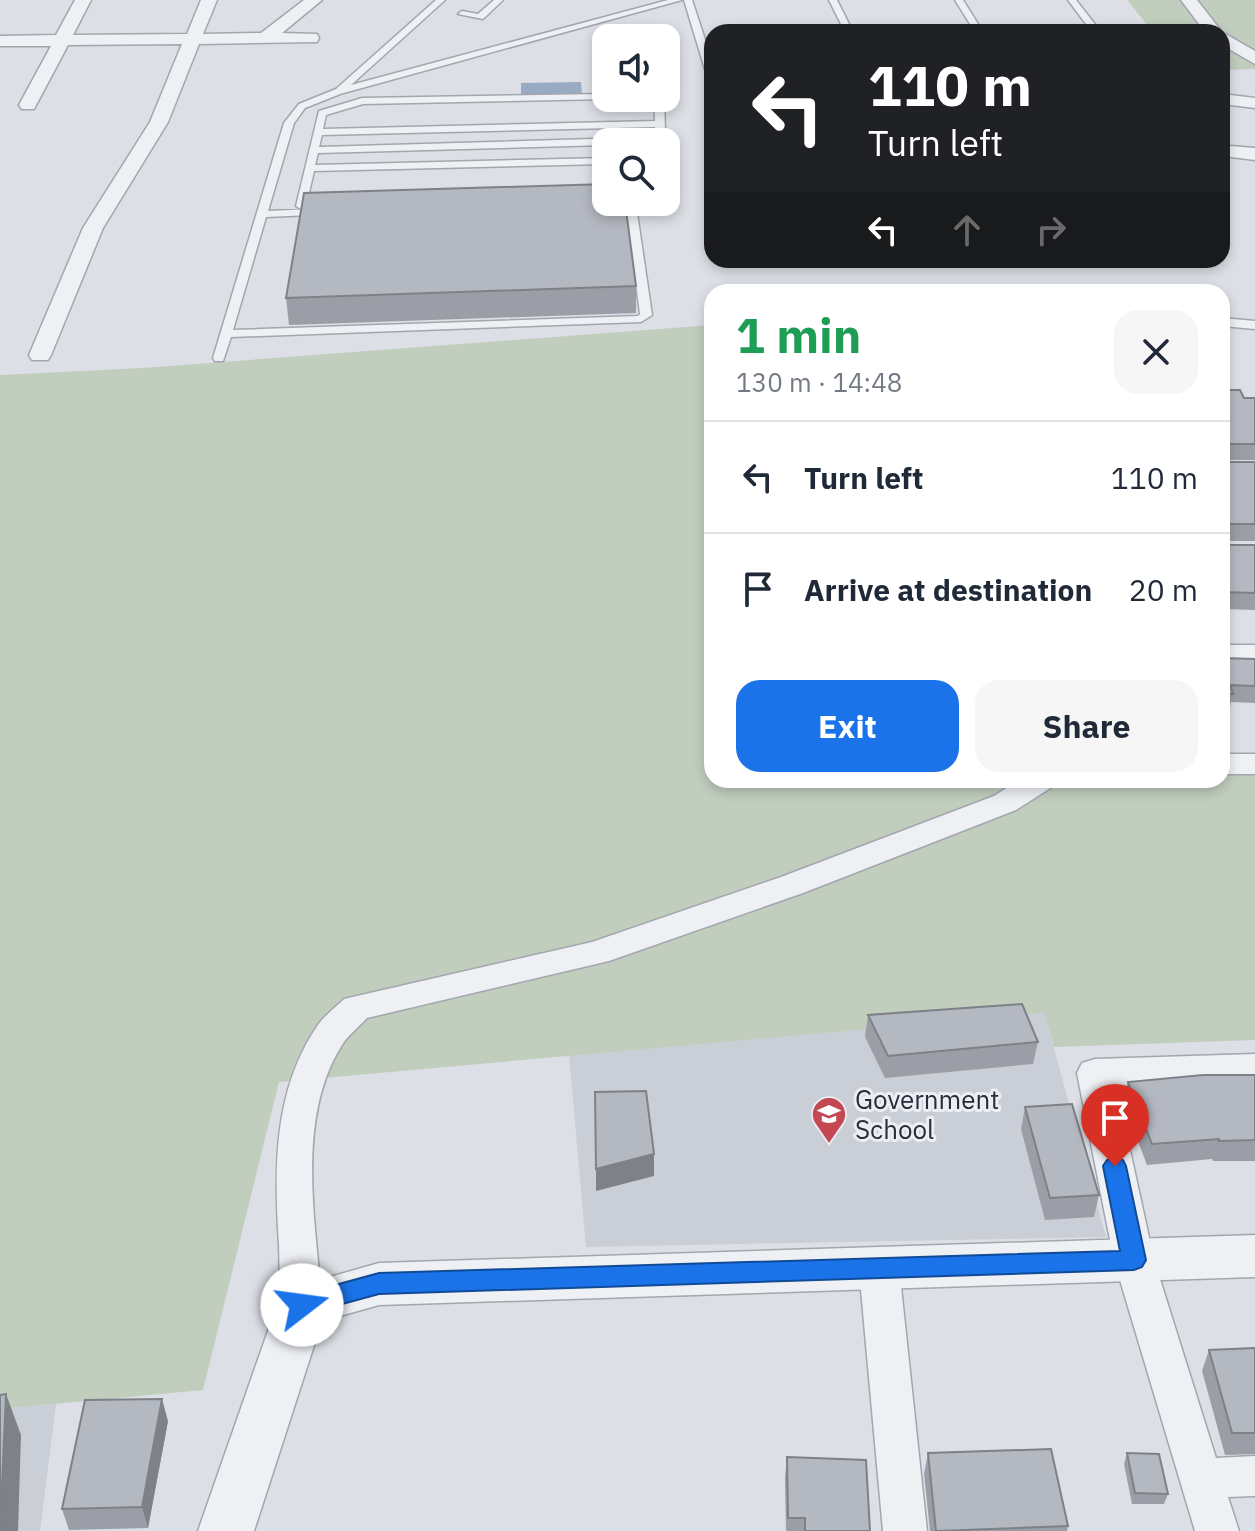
<!DOCTYPE html>
<meta charset="utf-8">
<style>
body{margin:0;font-family:"IBM Plex Sans",sans-serif;background:#f6f6f7;color:#1f2937;height:100vh;display:flex;flex-direction:column;font-size:30px;white-space:nowrap}
*{box-sizing:border-box;margin:0}
p{font-size:26px;color:#747a83}
.icon{flex:none;width:44px;height:44px;fill:none;stroke:currentColor;stroke-width:2;stroke-linecap:round;stroke-linejoin:round}
.map{position:relative;flex:1;overflow:hidden}
.drawer{position:absolute;left:704px;top:284px;width:526px;height:504px;display:flex;flex-direction:column;background:#fff;border-radius:24px;box-shadow:0 4px 12px #0003}
.drawer>*{flex:none}
.guide{position:absolute;left:704px;top:24px;width:526px;height:244px;border-radius:24px;box-shadow:0 4px 12px #0003;background:#202124;color:#fff;overflow:hidden}
.buttons{position:absolute;left:592px;top:24px;display:grid;gap:16px}
.buttons a{display:grid;place-items:center;width:88px;height:88px;border-radius:16px;background:#fff;box-shadow:0 4px 12px #0003;font-size:40px}
.pin{position:absolute;display:grid;place-items:center;width:68px;height:68px;color:#fff;margin:-82px -34px;border-radius:50% 50% 50% 0;rotate:-45deg;box-shadow:0 0 8px #0007}
.pin .icon{rotate:45deg}
.me{position:absolute;width:88px;margin:-44px;rotate:75deg;stroke-linejoin:round;filter:drop-shadow(0 0 6px #0008)}
.turn{display:flex;align-items:center;gap:28px;height:168px;padding:0 32px;font-size:36px}
.turn .icon{width:104px;height:104px;stroke-width:2.5}
.turn b{display:block;font-size:56px;line-height:68px}
.lanes{display:flex;align-items:center;height:76px;padding:0 32px;background:#0003;justify-content:center;gap:40px;direction:ltr}
.lanes .off{opacity:.35}
.round{display:grid;place-items:center;flex:none;width:84px;height:84px;border-radius:24px;background:#f6f6f7}
.summary{display:flex;align-items:center;justify-content:space-between;height:136px;padding:0 32px}
h1{font-size:48px;font-weight:700;line-height:60px;color:#1e9e55}
.action{display:flex;gap:16px;margin-top:auto;padding:16px 32px}
.action a{flex:1;height:92px;border-radius:24px;background:#1a73e8;color:#fff;font-size:32px;font-weight:700;line-height:92px;text-align:center}
.action a+a{background:#f6f6f7;color:#1f2937}
ul{padding:0;list-style:none}
li{display:flex;align-items:center;gap:24px;height:112px;padding:0 32px;border-top:2px solid #e0e1e3}
li div{flex:1}
li b{display:block;font-size:30px}
li em{font-style:normal}
.map>svg:first-child{display:block}
.built{fill:#caced6}
.green{fill:#c1cebe}
.water{fill:#99abc3}
.lines{fill:none;stroke-linecap:round;stroke-linejoin:round}
.service-casing{stroke:#a2a6ae;stroke-width:3}
.minor-casing{stroke:#a2a6ae;stroke-width:3}
.tertiary-casing{stroke:#a2a6ae;stroke-width:3}
.service{fill:#eef0f4;fill-rule:evenodd}
.minor{fill:#eef0f4;fill-rule:evenodd}
.tertiary{fill:#eef0f4;fill-rule:evenodd}
.wall{fill:#9b9ea6}
.shaded-wall{fill:#7e8187}
.building{fill:#b4b8c1;stroke:#7e8187;stroke-width:2}
.route{fill:#1a73e8;stroke:#114b97;stroke-width:2}
.labels{text-anchor:middle;dominant-baseline:central;stroke-width:6;stroke-linejoin:round;paint-order:stroke}
.near-poi-label{font-size:26px;fill:#272d3a;stroke:#ebeef3;text-anchor:start}
</style>
<div class="map">
<svg width="1255" height="1531" viewBox="0 0 1255 1531">
<rect width="100%" height="100%" fill="#dcdfe5"/>
<path class="built" d="M1044,1013l62,224 -520,10 -17,-193z
M56,1404l-16,127h-40v-122z"/>
<path class="green" d="M1127,0h128v69l-33,1v-38h-69z
M712,325v455h510v-8h33v268l-201,7 -10,-34 -765,69 -76,308 -203,19v-1034l143,-7z"/>
<path class="water" d="M581,82l1,13 -61,1v-13z"/>
<g class="lines">
<g class="service-casing">
<path id="service" d="M436,0h9l-94,85 317,-85h14l-342,94 -35,14 -11,15 -26,88 44,-2 5,3 -5,3 -46,2 -33,113 405,-14 2,-2 -14,-106 -8,-6h13l5,4 16,109 -11,7 -410,15 -8,24h-8l-2,-3 71,-235 15,-19 37,-15z
M494,0h9l-20,19 -25,-5 4,-3 16,3z
M684,0h8l20,61v18l-5,-3z
M829,0h8l16,32h-8z
M955,0h8l20,32h-8z
M1068,0h8l25,32h-9z
M606,94v4l3,1 -246,5 -37,11 -3,14 332,-8 -1,-23h10l1,34 -5,3 -5,-3v-5l-333,8 -3,12 341,-10 5,3 -59,2v3l-288,8 -3,12 291,-7v6l-292,7 -8,35 -5,3 -5,-3 23,-95 43,-13z
M1019,288l8,4h-13z
M1222,318l33,3v8l-33,-3z"/>
</g>
<g class="minor-casing">
<path id="minor" d="M75,0h16l-18,35 114,-1 14,-34h16l-14,34 58,-1 43,-33h18l-40,33 35,1 2,4 -2,4 -118,2 -31,78 -65,106 -52,127 -3,5h-16l-3,-5 54,-127 67,-106 32,-78 -114,1 -34,64h-12l-3,-4 32,-59h-51v-10l56,-1z
M1181,0h16l25,32 33,19v13l-33,-19v-13h-17z
M1222,94l33,4v10l-33,-4z
M1230,146l25,2v12l-32,-4 -1,-6z
M1222,645h33v16h-33z
M1222,754h33v20h-33z
M1019,780h37l-4,7 -36,23 -213,83 -194,68 -242,57c-8,9 -19,17 -25,27 -47,74 -26,178 -20,260l-6,12 -14,5 -14,-5c-10,-21 -8,-49 -9,-72 -5,-76 -6,-155 39,-220 7,-10 17,-17 26,-26l248,-57 189,-65 213,-81z
M1255,1054v26l-139,6 38,174 62,198 39,-2v40l-27,1 11,34h-44l-81,-271 -37,-187 5,-10 13,-4z
M879,1252l14,4 6,12 28,263h-44l-24,-263 6,-12z"/>
</g>
<g class="tertiary-casing">
<path id="tertiary" d="M1255,1235v42l-876,28 -57,16 -68,210h-56l79,-226 7,-15 95,-27z"/>
</g>
<use href="#service" class="service"/>
<use href="#minor" class="minor"/>
<use href="#tertiary" class="tertiary"/>
</g>
<path class="wall" d="M636,286v27l-347,12 -3,-27z
M1222,390l22,8h11v62h-31v2h31v79h-31v4h31v65l-33,-1z
M1222,658l33,1v44l-24,-1 -2,10 -7,-1z
M868,1015l170,27 -5,22 -148,14 -20,-41z
M1255,1075v86h-42l-1,-2 -65,6 -24,-63 5,-20z
M1025,1107l74,88 -5,22 -49,3 -24,-91z
M1255,1348v106l-30,1 -23,-84 7,-21z
M168,1421l-20,107 -79,2 -7,-21z
M928,1453l140,73 -1,5h-137l-6,-57z
M1127,1453l41,41 -4,10h-32l-8,-40z
M787,1457l83,74h-84l-1,-53z"/>
<path class="shaded-wall" d="M654,1154v22l-58,15v-22z
M6,1394l15,41 -3,96h-18z
M162,1399l6,22 -20,107 -6,-21z"/>
<path class="building" d="M606,184v18h19l11,84 -350,12 18,-105z
M1222,390h18l4,8h11v46h-32l1,18h31v62h-31v21h31v48l-33,-1z
M1222,658l33,1v27l-25,-1 3,9h-11z
M1022,1004l16,38 -150,14 -20,-41z
M1203,1075h52v65l-36,1v-2l-67,5 -24,-62z
M646,1091l8,63 -58,15 -1,-77z
M1072,1104l27,91 -49,3 -25,-91z
M1255,1348v85h-23l-23,-83z
M6,1394l-6,137v-136z
M162,1399l-20,108 -80,2 23,-109z
M1051,1449l17,77 -132,5 -8,-78z
M1127,1453l32,1 9,40 -33,-1z
M787,1457l79,3 4,71h-65v-13h-17z"/>
<path class="route" d="M1115,1157l8,3 3,6 20,94 -4,7 -8,3 -755,24 -77,21 -9,-3 -3,-7 3,-8 9,-3 77,-21 741,-22 -17,-85 4,-6z"/>
<defs>
<g id="school-pin" transform="scale(1.8)"><path d="M0 17L-7.5 6A9.5 9.5 0 1 1 7.5 6Z" fill="#c34853" stroke="#ebeef3"/><path d="M0-5L7-2L0 1L-7-2ZM-4 1L0 2.5L4 1V4Q0 6-4 4Z" fill="#fff"/></g>
</defs>
<g fill-rule="evenodd">
<use href="#school-pin" x="829" y="1114"/>
</g>
<g class="labels">
<g class="near-poi-label">
<text x="855" y="1099">Government<tspan x="855" dy="30">School</tspan></text>
</g>
</g>
</svg>
<div class="buttons">
<a><svg class="icon" aria-label="sound" viewBox="0 0 24 24"><path d="M4 9h4l5-4v14l-5-4H4zM17 9q2 3 0 6"/></svg></a>
<a><svg class="icon" aria-label="search" viewBox="0 0 24 24"><circle cx="10" cy="10" r="6"/><path d="M15 15l6 6"/></svg></a>
</div>
<div class="pin" style="left:1115px;top:1166px;background:#d93025"><svg class="icon" aria-label="arrive" viewBox="0 0 24 24"><path d="M6 21V4h12l-3 4 3 4H6"/></svg></div>
<svg class="me" style="left:302px;top:1305px" viewBox="-20 -20 40 40"><circle r="19" fill="#fff"/><path d="M0-13L10 11 0 6-10 11z" fill="#1a73e8"/></svg>
<div class="guide">
<div class="turn"><svg class="icon" aria-label="left" viewBox="0 0 24 24"><path d="M17 20v-9H6M10 6l-5 5 5 5"/></svg><div><b>110 m</b>Turn left</div></div>
<div class="lanes"><svg class="icon" aria-label="left" viewBox="0 0 24 24"><path d="M17 20v-9H6M10 6l-5 5 5 5"/></svg><svg class="icon off" aria-label="ahead" viewBox="0 0 24 24"><path d="M12 20V5M6 11l6-6 6 6"/></svg><svg class="icon off" aria-label="right" viewBox="0 0 24 24"><path d="M7 20v-9h11M14 6l5 5-5 5"/></svg></div>
</div>
<section class="drawer">
<div class="summary"><div><h1>1 min</h1><p>130 m · 14:48</p></div><a class="round"><svg class="icon" aria-label="close" viewBox="0 0 24 24"><path d="M6 6l12 12M18 6L6 18"/></svg></a></div>
<ul>
<li><svg class="icon" aria-label="left" viewBox="0 0 24 24"><path d="M17 20v-9H6M10 6l-5 5 5 5"/></svg><div><b>Turn left</b></div><em>110 m</em></li>
<li><svg class="icon" aria-label="arrive" viewBox="0 0 24 24"><path d="M6 21V4h12l-3 4 3 4H6"/></svg><div><b>Arrive at destination</b></div><em>20 m</em></li>
</ul>
<div class="action"><a>Exit</a><a>Share</a></div>
</section>
</div>
